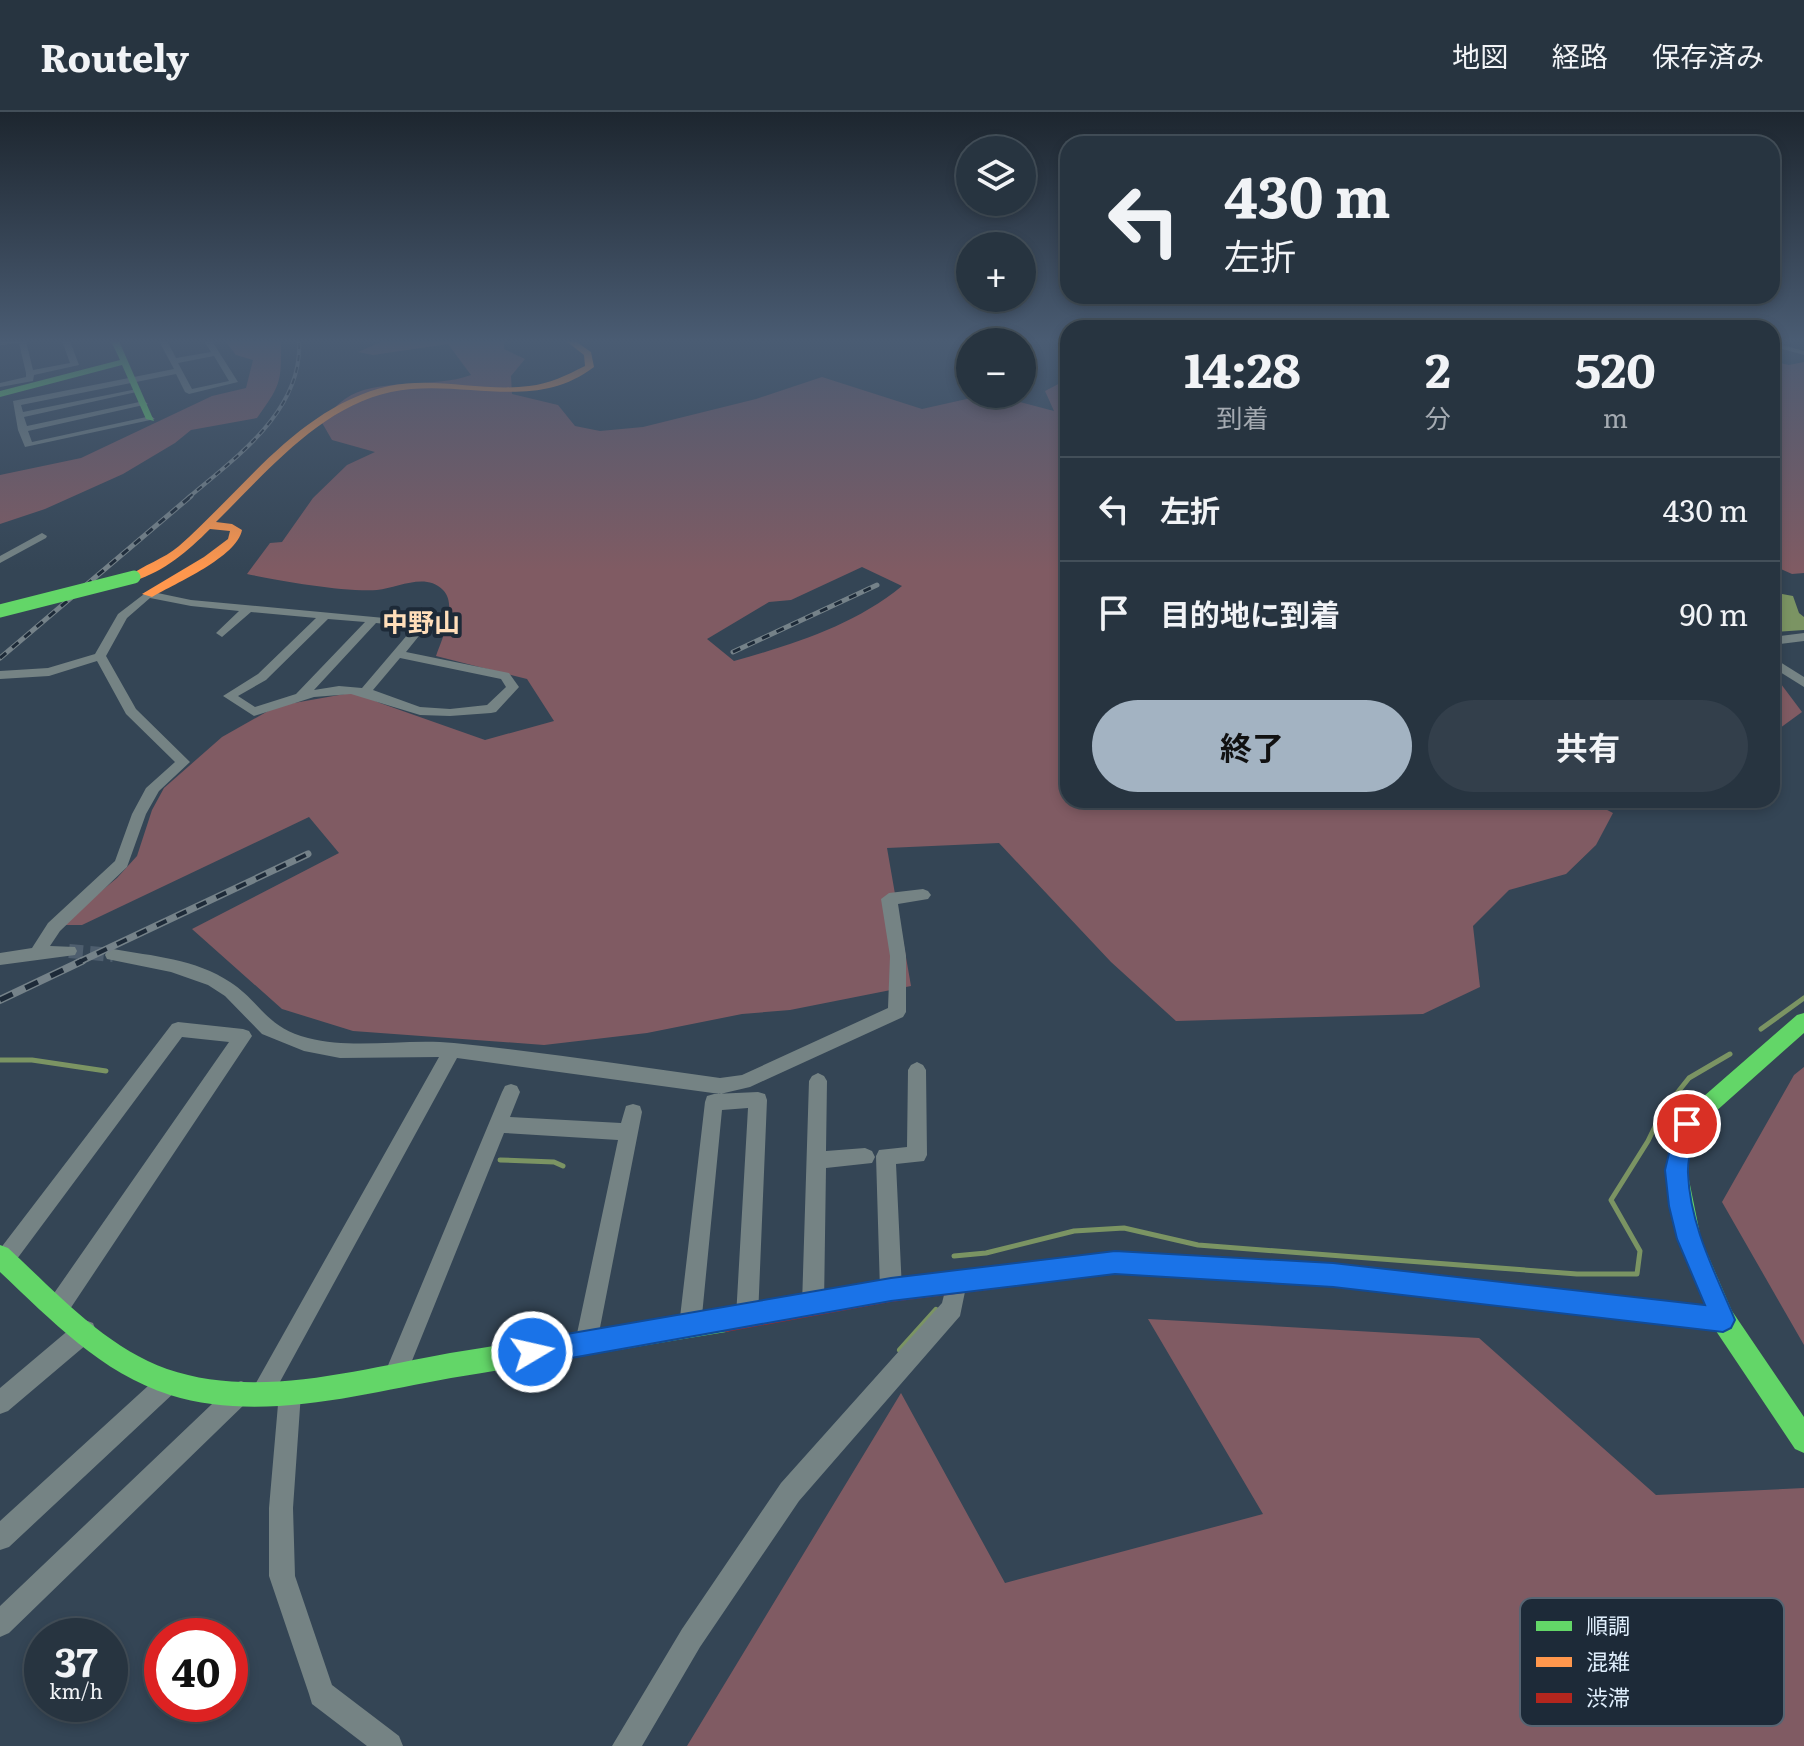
<!DOCTYPE html>
<html lang="ja">
<meta charset="utf-8">
<style>
body{margin:0;font-family:Literata,"Noto Sans JP",serif;background:#333f4b;color:#f1f3f6;height:100vh;display:flex;flex-direction:column;font-size:30px;white-space:nowrap}
*{box-sizing:border-box;margin:0}
p{font-size:26px;color:#a4aab1}
.icon{flex:none;width:44px;height:44px;fill:none;stroke:currentColor;stroke-width:2;stroke-linecap:round;stroke-linejoin:round}
.map{position:relative;flex:1;overflow:hidden}
.drawer{position:absolute;left:1060px;top:208px;width:720px;height:488px;display:flex;flex-direction:column;background:#273440;border-radius:24px;box-shadow:0 4px 12px #0003,0 0 0 2px #434f59}
.drawer>*{flex:none}
.banner{position:absolute;left:1060px;top:24px;width:720px;height:168px;border-radius:24px;box-shadow:0 4px 12px #0003,0 0 0 2px #434f59;background:#273440;color:#f1f3f6;overflow:hidden}
.fabs{position:absolute;left:956px;top:24px;display:grid;gap:16px}
.fabs a{display:grid;place-items:center;width:80px;height:80px;border-radius:50%;background:#273440;box-shadow:0 4px 12px #0003,0 0 0 2px #434f59;font-size:40px}
.speed{position:absolute;left:24px;top:1506px;display:flex;gap:16px;font-size:40px;font-weight:700;text-align:center}
.speed>*{display:grid;place-content:center;width:104px;height:104px;border-radius:50%;background:#273440;box-shadow:0 4px 12px #0003,0 0 0 2px #434f59;line-height:1}
.speed small{font-size:20px;font-weight:400}
.speed .limit{border:12px solid #d22;background:#fff;color:#111}
.pin{position:absolute;display:grid;place-items:center;width:68px;height:68px;color:#fff;margin:-34px;border:4px solid #fff;border-radius:50%;box-shadow:0 2px 8px #0007}
.me{position:absolute;width:88px;margin:-44px;rotate:81deg;stroke-linejoin:round;filter:drop-shadow(0 0 6px #0008)}
.turn{display:flex;align-items:center;gap:28px;height:168px;padding:0 32px;font-size:36px}
.turn .icon{width:104px;height:104px;stroke-width:2.5}
.turn b{display:block;font-size:56px;line-height:68px}
.eta{display:flex;justify-content:space-evenly;align-items:center;height:136px;text-align:center}
.eta b{font-size:48px;font-weight:700;line-height:56px}
.button{display:flex;gap:16px;margin-top:auto;padding:16px 32px}
.button a{flex:1;height:92px;border-radius:48px;background:#a3b3c2;color:#111;font-size:32px;font-weight:700;line-height:92px;text-align:center}
.button a+a{background:#333f4b;color:#f1f3f6}
ul{padding:0;list-style:none}
li{display:flex;align-items:center;gap:24px;height:104px;padding:0 32px;border-top:2px solid #434f59}
li div{flex:1}
li b{display:block;font-size:30px}
li em{font-style:normal}
header{display:flex;align-items:center;gap:48px;box-sizing:border-box;height:112px;padding:0 40px;background:#273440;border-bottom:2px solid #434f59}
header strong{font-size:38px}
nav{display:flex;gap:44px;margin-inline-start:auto;font-size:28px}
.map>svg:first-child{display:block}
.green{fill:#805b63;fill-rule:evenodd}
.water{fill:#7b9463}
.lines{fill:none;stroke-linecap:round;stroke-linejoin:round}
.stream-far1{stroke:#7b9463;stroke-width:5}
.stream{stroke:#7b9463;stroke-width:6}
.street-tunnel{stroke:#4e5e6e;stroke-width:14;stroke-dasharray:14 7;stroke-linecap:butt}
.street{fill:#758384;fill-rule:evenodd}
.fast{fill:#63d668;fill-rule:evenodd}
.slow{fill:#ff974d;fill-rule:evenodd}
.jam{fill:#b3261e;fill-rule:evenodd}
.rail-far3-casing{stroke:#758289;stroke-width:4}
.rail-far2-casing{stroke:#758289;stroke-width:5}
.rail-far1-casing{stroke:#758289;stroke-width:7}
.rail-casing{stroke:#758289;stroke-width:8}
.rail-far3{stroke:#1d2a38;stroke-width:2;stroke-dasharray:6;stroke-linecap:butt}
.rail-far2{stroke:#1d2a38;stroke-width:3;stroke-dasharray:8;stroke-linecap:butt}
.rail-far1{stroke:#1d2a38;stroke-width:4;stroke-dasharray:11;stroke-linecap:butt}
.rail{stroke:#1d2a38;stroke-width:5;stroke-dasharray:14;stroke-linecap:butt}
.fast-bridge{stroke:#63d668;stroke-width:13}
.route{fill:#1a73e8;stroke:#114b97;stroke-width:2}
.labels{text-anchor:middle;dominant-baseline:central;stroke-width:8;stroke-linejoin:round;paint-order:stroke}
.far-quarter-label{font-size:26px;font-weight:bold;fill:#ffdeba;stroke:#1d2a38}
.key{fill:#1d2a38;stroke:#576573;stroke-width:2}
.key-label{font-size:22px;fill:#dfeefc}
</style>
<header>
<strong>Routely</strong>
<nav><a>地図</a><a>経路</a><a>保存済み</a></nav>
</header>
<div class="map">
<svg width="1804" height="1634" viewBox="0 0 1804 1634">
<rect width="100%" height="100%" fill="#344555"/>
<path class="green" d="M225,229h56c0,41 1,42 -24,77l-66,12 -16,13 -52,31 -78,35 -45,15v-49l81,-17 131,-62 34,-8 7,-28 -17,-5z
M383,229h121v8l21,10 -14,17 1,18 46,11 17,21 25,5 43,-4 113,-28 66,-22 100,32 67,-15 65,17 -9,-20 23,-12v421h520l25,13 -17,32 -30,29 -57,16 -36,36 7,61 -57,27 -247,7 -65,-59 -112,-119 -112,5 24,138 -121,24 -48,4 -95,19 -103,12 -191,-14 -71,-22 -90,-80 147,-76 -30,-36 -227,108h-22l57,-47 20,-22 15,-46 12,-22 58,-51 55,-31 79,-14 24,11 105,37 69,-19 -27,-42 -91,-23c6,-17 22,-51 7,-66 -18,-18 -45,-2 -66,0 -34,2 -96,-9 -130,-16l23,-31 12,-1 31,-44 34,-33 28,-13 -43,-12 -11,-19c8,-7 15,-16 24,-22 30,-22 89,-10 126,-24l-23,-31 -75,11 -15,-3zM862,455l40,19c-49,40 -108,58 -168,75l-27,-22 62,-37 22,-2z
M1772,249l17,4 15,-3v211l-12,1 -20,-9z
M1772,560l30,40 -30,22z
M1804,955v278l-82,-143 72,-127z
M1148,1207l331,19 177,157 148,-7v258h-1117l214,-353 104,190 258,-69z"/>
<path class="water" d="M1772,480l21,4 6,17 5,4v13l-32,2z"/>
<g class="lines">
<path class="stream-far1" d="M1761,917l43,-31
M0,948h32l74,11
M500,1048l54,2 9,4
M954,1144l32,-3 88,-22 50,-3 74,17 379,29h60l3,-23 -29,-51 37,-59 14,-29 27,-34 41,-24"/>
<path class="stream" d="M900,1238l36,-40"/>
<path class="street-tunnel" d="M69,839l44,4"/>
<path class="street" d="M0,229h26l7,29 37,-7 -8,-22h8l9,24 -45,10 -1,6 -33,6v-4l26,-6v-4l-7,-30 -19,2z
M159,229h8l9,17 35,-6 -7,-11h8l26,41 -49,12 -4,-2 -9,-18 -155,31 2,7 114,-23 4,2 -117,26 3,9 117,-25 4,3 -120,27 4,11 119,-26 4,3 -130,28 -7,-17 -5,-29 161,-32zM214,244l15,25 -37,8 -14,-26z
M1772,230l32,9v4l-32,-9z
M42,421l5,3 -1,2 -46,25v-7z
M148,479l43,9 236,22v4l-21,26 103,21 10,14 -23,25 -5,1 -41,3 -30,-1 -69,-21 -37,3 -60,19 -31,-20 35,-22 58,-56 -65,-6 -29,25 -6,-4 23,-22 -48,-5 -41,-8 -23,20 -21,38 30,53 54,53 -31,29 -13,23 -19,53 -67,64 -10,15 25,1 2,4 -2,4 -75,10v-12l32,-5 16,-25 67,-62 17,-47 14,-26 29,-26 -49,-48 -29,-53 -48,15 -49,3v-8l48,-3 47,-14 23,-40zM328,507l37,3 -69,72 -41,13 -17,-11 28,-16zM376,511l38,4 -52,61 -23,-2 -25,4zM400,546l101,21 5,8 -19,18 -37,4 -30,-2 -47,-17z
M1804,521v8l-32,4v-8z
M1772,545l32,20v10l-32,-20z
M923,777l5,2 3,4 -3,4 -30,5 8,52v56l-3,5 -153,70 -30,7 -263,-36 -187,342 -8,3 -8,-3 -2,-6 -3,6 -240,233 -9,4v-31l233,-222 8,-3 8,3 3,6 187,-333 -99,1 -36,-7 -42,-17 -37,-38 -17,-11 -37,-13 -64,-13 -2,-4 2,-4 6,-2c39,7 83,10 117,33 32,21 35,45 78,56 48,12 97,0 146,5 89,9 177,23 266,35l22,-3 146,-67 2,-52 -9,-57 8,-6z
M178,910l65,7 6,2 3,5 -186,279 -8,3 -8,-3 -3,-8 3,-8 179,-257 -47,-5 -171,230 -7,3 -4,-2v-19l172,-225z
M917,950l6,3 3,5 1,85 -3,6 -28,3 6,126 -4,7 -7,3 -7,-3 -4,-7 -4,-134 3,-6 28,-3 1,-77 3,-5z
M818,961l6,3 3,5 -1,70 39,-3 7,3 3,6 -3,6 -46,5 -2,137 -3,8 -8,3 -8,-3 -3,-8 7,-224 3,-5z
M511,972l6,2 3,6 -10,25 111,6 5,-17 7,-2 7,2 2,6 -45,231 -3,8 -8,3 -8,-3 -3,-8 43,-203 -114,-7 -101,250 -8,3 -8,-3 -3,-8 118,-283 3,-6z
M758,980l7,2 2,6 -9,217 -3,8 -8,3 -8,-3 -3,-8 12,-209 -26,2 -21,216 -3,8 -8,3 -8,-3 -3,-8 26,-224 2,-6 7,-2z
M956,1160l7,3 4,7 -7,34 -161,185 -99,146 -58,99h-30l70,-117 99,-146 161,-180 7,-28z
M85,1208l8,3 3,8 -3,8 -85,72 -8,3v-26l77,-65z
M168,1260l8,3 3,8 -3,8 -167,156 -9,3v-29l160,-146z
M290,1270l8,3 3,8 -8,115 2,68 37,109 67,51 4,10h-36l-55,-42 -3,-10 -40,-118v-68l10,-115 3,-8z"/>
<path class="fast" d="M111,229h8l35,80 -8,-2 -24,-54 -122,32v-6l120,-31z
M1804,901v20l-108,96 -9,41 14,69 31,72 72,106v36l-9,-4 -79,-118 -311,-36 -8,-4 -4,-8 4,-8 8,-4 300,35 -28,-67 -12,-69 11,-46 4,-7 117,-102z
M0,1133l8,3c48,44 97,99 159,121 90,31 193,0 283,-16 92,-15 184,-30 276,-45l9,3 3,9 -3,9 -9,3c-92,15 -183,31 -275,46 -90,16 -190,45 -281,17 -69,-22 -119,-75 -170,-123z"/>
<path class="slow" d="M566,229h9l16,11 3,15c-61,47 -134,10 -203,25 -71,15 -125,81 -175,130l16,2 10,6c-5,27 -66,53 -90,67l-10,-3 62,-37 24,-18 2,-8 -20,-2c-22,22 -45,42 -76,52l-6,-4c15,-12 36,-18 51,-31 65,-57 121,-140 210,-160 46,-10 94,6 140,0 20,-2 38,-11 56,-20l-1,-11z
M1115,1140l218,12 72,7 8,4 4,8 -4,8 -8,4 -72,-9 -218,-12 -16,2 -8,-3 -4,-8 4,-8z"/>
<path class="jam" d="M1099,1142l8,3 4,8 -4,8 -8,3 -208,26 -165,30 -9,-3 -3,-9 3,-9 9,-3 165,-30z"/>
<g class="rail-far3-casing">
<path id="rail-far3" d="M188,386c48,-41 115,-87 111,-157"/>
</g>
<g class="rail-far2-casing">
<path id="rail-far2" d="M733,540l144,-67
M0,546l191,-162"/>
</g>
<g class="rail-far1-casing">
<path id="rail-far1" d="M77,851l231,-109"/>
</g>
<g class="rail-casing">
<path id="rail" d="M0,888l82,-39"/>
</g>
<use href="#rail-far3" class="rail-far3"/>
<use href="#rail-far2" class="rail-far2"/>
<use href="#rail-far1" class="rail-far1"/>
<use href="#rail" class="rail"/>
<path class="fast-bridge" d="M0,499l134,-34"/>
</g>
<linearGradient id="sky" x2="0" y2="1"><stop stop-color="#1d262f"/><stop offset="0.5" stop-color="#4a5c73"/><stop offset="1" stop-color="#4a5c73" stop-opacity="0"/></linearGradient>
<rect width="1804" height="458" fill="url(#sky)"/>
<path class="route" d="M1687,1003l7,2 3,7c-3,15 -10,33 -9,49 2,53 27,99 47,147l-4,8 -8,4 -390,-45 -218,-13 -224,27 -359,64 -9,-4 -4,-9 4,-9 9,-3 359,-62 224,-27 218,12 372,42 -28,-66 -8,-33 -4,-36 11,-46 3,-7z"/>
<g class="labels">
<g class="far-quarter-label">
<text x="421" y="508">中野山</text>
</g>
</g>
<rect x="1520" y="1486" width="264" height="128" rx="12" class="key"/>
<rect x="1536" y="1509" width="36" height="10" fill="#63d668"/>
<rect x="1536" y="1545" width="36" height="10" fill="#ff974d"/>
<rect x="1536" y="1581" width="36" height="10" fill="#b3261e"/>
<g class="key-label">
<text x="1586" y="1522">順調</text>
<text x="1586" y="1558">混雑</text>
<text x="1586" y="1594">渋滞</text>
</g>
</svg>
<div class="fabs">
<a><svg class="icon" aria-label="layers" viewBox="0 0 24 24"><path d="M12 4l9 5-9 5-9-5zM3 14l9 5 9-5"/></svg></a>
<a>+</a>
<a>−</a>
</div>
<div class="speed"><div>37<small>km/h</small></div><div class="limit">40</div></div>
<div class="pin" style="left:1687px;top:1012px;background:#d93025"><svg class="icon" aria-label="arrive" viewBox="0 0 24 24"><path d="M6 21V4h12l-3 4 3 4H6"/></svg></div>
<svg class="me" style="left:532px;top:1240px" viewBox="-20 -20 40 40"><circle r="17" fill="#1a73e8" stroke="#fff" stroke-width="3"/><path d="M0-11L8 9 0 5-8 9z" fill="#fff"/></svg>
<div class="banner">
<div class="turn"><svg class="icon" aria-label="left" viewBox="0 0 24 24"><path d="M17 20v-9H6M10 6l-5 5 5 5"/></svg><div><b>430 m</b>左折</div></div>
</div>
<section class="drawer">
<div class="eta">
<div><b>14:28</b><p>到着</p></div>
<div><b>2</b><p>分</p></div>
<div><b>520</b><p>m</p></div>
</div>
<ul>
<li><svg class="icon" aria-label="left" viewBox="0 0 24 24"><path d="M17 20v-9H6M10 6l-5 5 5 5"/></svg><div><b>左折</b></div><em>430 m</em></li>
<li><svg class="icon" aria-label="arrive" viewBox="0 0 24 24"><path d="M6 21V4h12l-3 4 3 4H6"/></svg><div><b>目的地に到着</b></div><em>90 m</em></li>
</ul>
<div class="button"><a>終了</a><a>共有</a></div>
</section>
</div>
